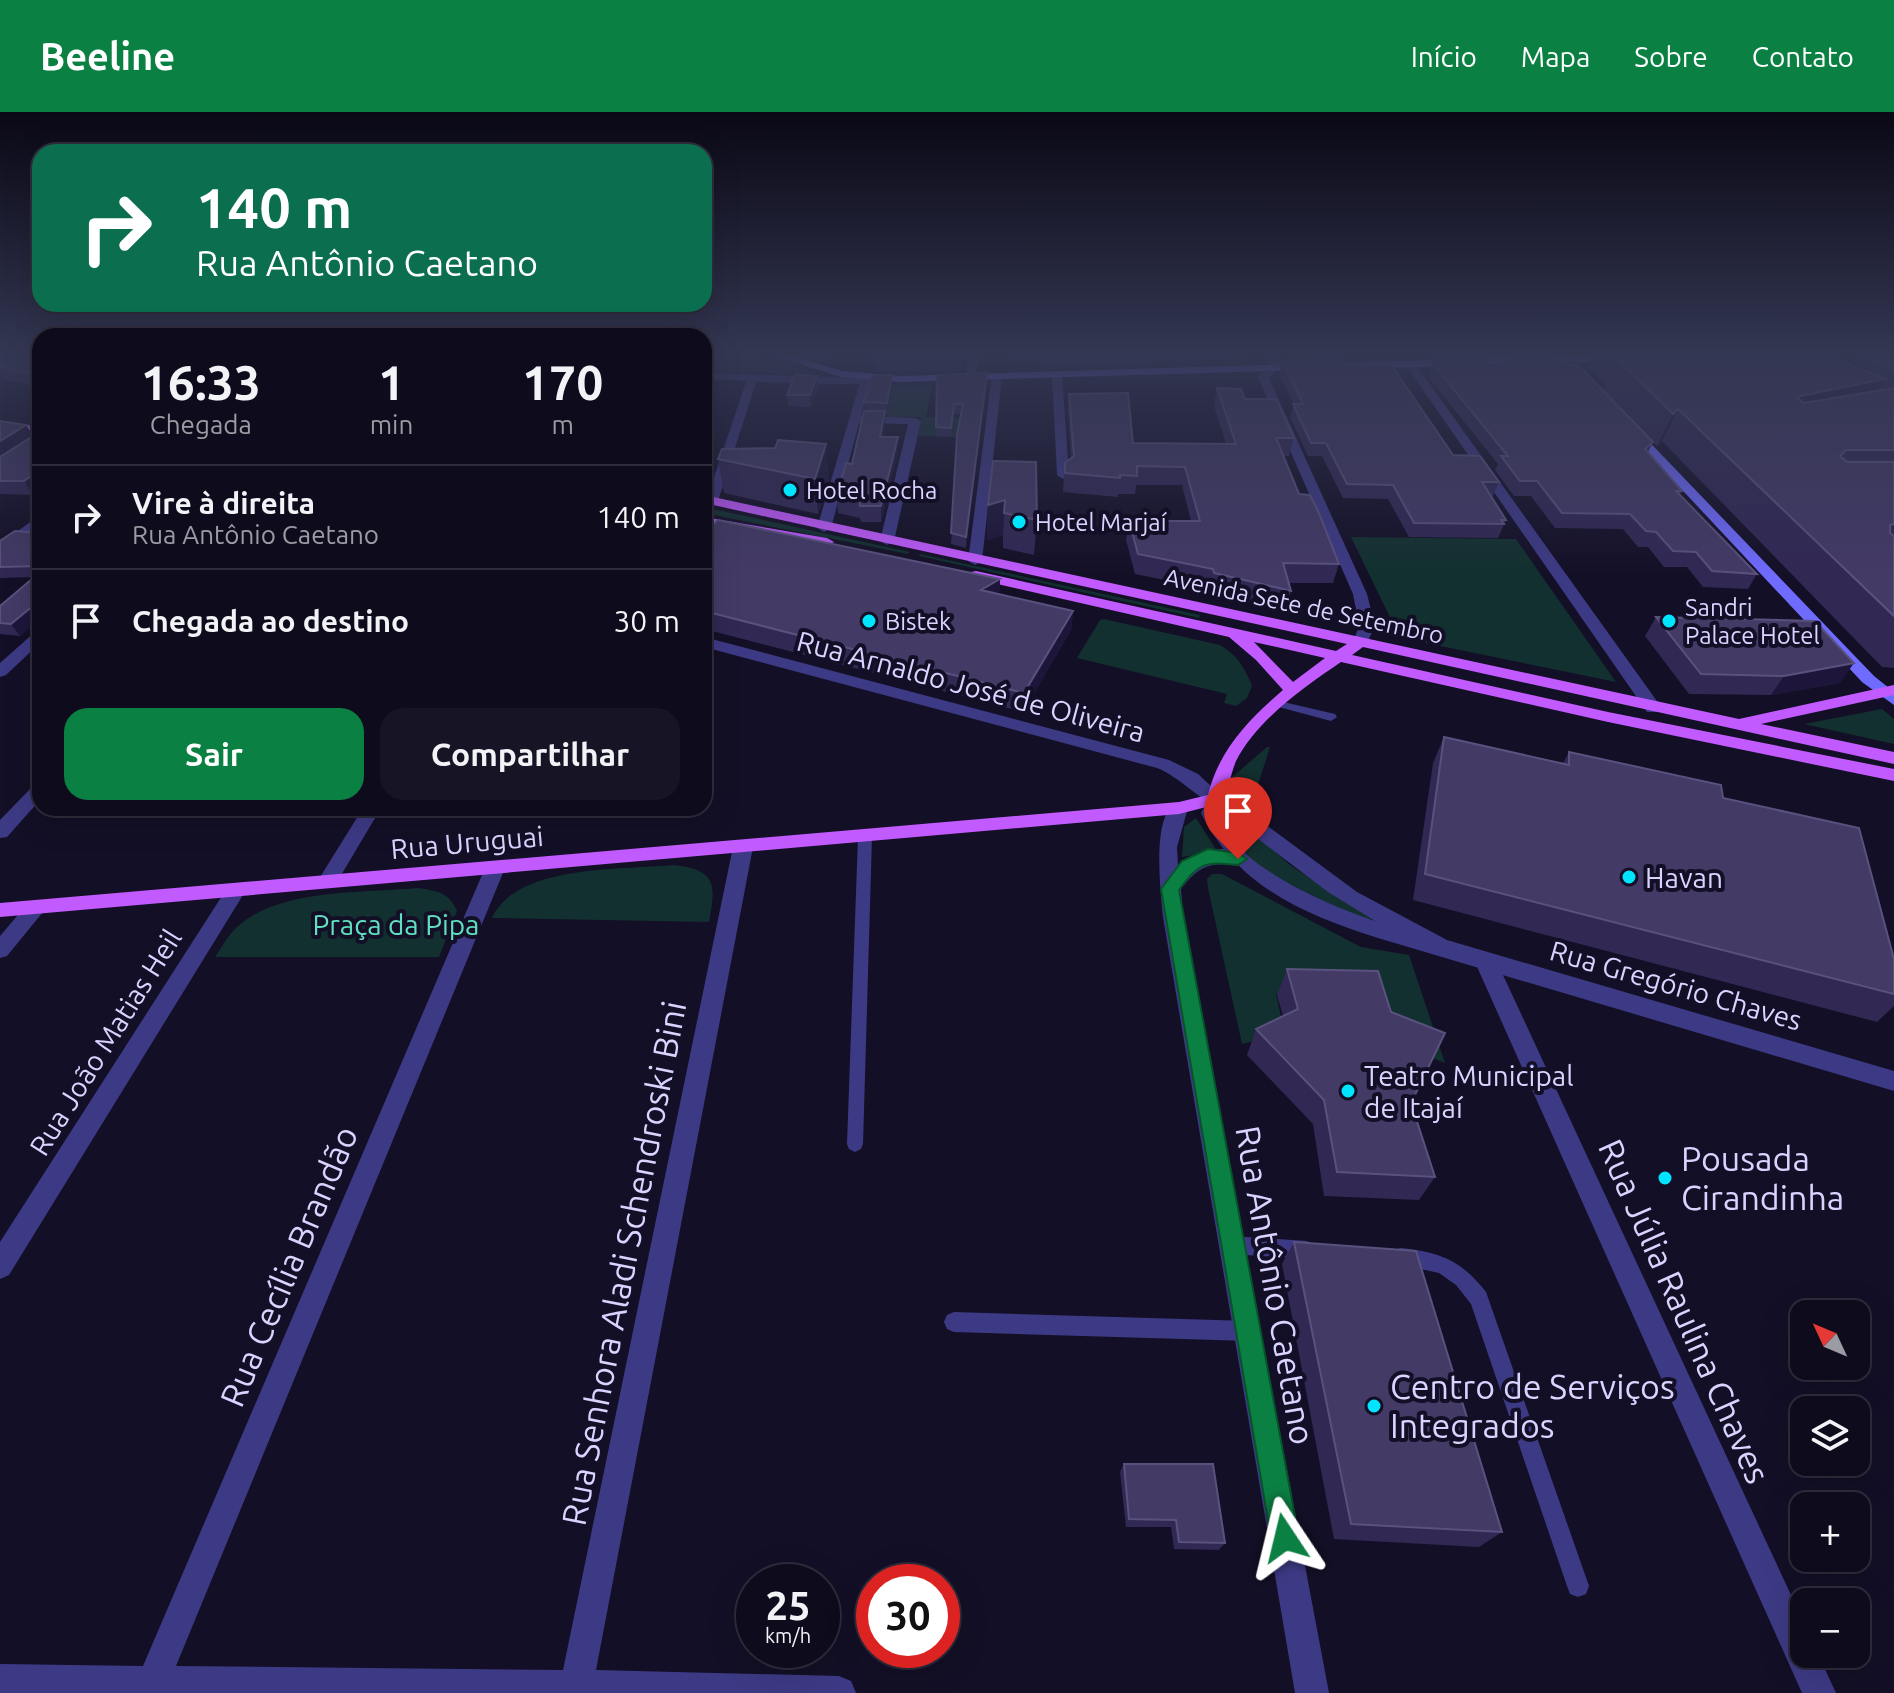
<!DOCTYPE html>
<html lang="pt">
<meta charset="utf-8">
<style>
body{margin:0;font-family:Ubuntu,sans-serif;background:#171425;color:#f1f3f6;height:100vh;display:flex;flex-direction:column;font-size:30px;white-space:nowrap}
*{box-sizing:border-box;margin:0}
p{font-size:26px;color:#9b9ba3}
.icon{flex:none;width:44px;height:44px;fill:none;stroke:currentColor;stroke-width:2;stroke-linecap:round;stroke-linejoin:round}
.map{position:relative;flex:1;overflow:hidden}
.sheet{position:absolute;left:32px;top:216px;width:680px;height:488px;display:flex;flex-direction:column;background:#0e0b1c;border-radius:24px;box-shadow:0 8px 32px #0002,0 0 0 2px #2e2b3b}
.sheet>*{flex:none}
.banner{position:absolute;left:32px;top:32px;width:680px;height:168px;border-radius:24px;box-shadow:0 8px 32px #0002,0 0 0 2px #2e2b3b;background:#0b6e4f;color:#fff;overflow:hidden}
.needle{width:52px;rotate:314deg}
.buttons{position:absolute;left:1790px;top:1188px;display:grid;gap:16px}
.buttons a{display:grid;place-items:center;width:80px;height:80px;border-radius:16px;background:#0e0b1c;box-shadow:0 8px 32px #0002,0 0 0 2px #2e2b3b;font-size:40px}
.speed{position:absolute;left:736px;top:1452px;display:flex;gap:16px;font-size:40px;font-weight:700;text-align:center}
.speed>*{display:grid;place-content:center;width:104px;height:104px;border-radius:50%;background:#0e0b1c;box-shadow:0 8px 32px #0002,0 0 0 2px #2e2b3b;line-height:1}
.speed small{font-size:20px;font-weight:400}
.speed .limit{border:12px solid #d22;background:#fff;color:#111}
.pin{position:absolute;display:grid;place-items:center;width:68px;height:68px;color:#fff;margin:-82px -34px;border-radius:50% 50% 50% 0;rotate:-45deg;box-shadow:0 0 8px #0007}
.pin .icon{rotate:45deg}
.me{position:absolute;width:88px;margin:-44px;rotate:350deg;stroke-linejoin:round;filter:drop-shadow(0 0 6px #0008)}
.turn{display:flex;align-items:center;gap:28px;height:168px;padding:0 32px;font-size:36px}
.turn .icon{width:104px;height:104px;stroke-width:2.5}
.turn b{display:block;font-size:56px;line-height:68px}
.eta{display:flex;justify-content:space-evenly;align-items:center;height:136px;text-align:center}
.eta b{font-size:48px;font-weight:600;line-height:56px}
.button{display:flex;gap:16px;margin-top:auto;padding:16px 32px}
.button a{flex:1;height:92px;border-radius:24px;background:#0b8043;color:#fff;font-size:32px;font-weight:600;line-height:92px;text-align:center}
.button a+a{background:#171425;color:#f1f3f6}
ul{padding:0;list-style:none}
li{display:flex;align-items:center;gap:24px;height:104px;padding:0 32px;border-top:2px solid #2e2b3b}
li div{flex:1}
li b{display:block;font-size:30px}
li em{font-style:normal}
header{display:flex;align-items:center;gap:48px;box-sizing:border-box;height:112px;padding:0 40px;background:#0b8043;color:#fff}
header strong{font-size:38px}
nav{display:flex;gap:44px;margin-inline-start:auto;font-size:28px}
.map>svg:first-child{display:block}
.green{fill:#12302f}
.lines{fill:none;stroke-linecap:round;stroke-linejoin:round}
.service{fill:#3d3a85;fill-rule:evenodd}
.minor{fill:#3d3a85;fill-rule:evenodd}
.tertiary{fill:#3d3a85;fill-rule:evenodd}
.secondary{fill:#6f6bff;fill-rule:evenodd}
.primary{fill:#c25bff;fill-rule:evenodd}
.wall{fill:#312854}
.shaded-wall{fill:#1d163a}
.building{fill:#433a66;stroke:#5a527e;stroke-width:2}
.route{fill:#0b8043;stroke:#07532c;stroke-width:2}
.poi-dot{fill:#00e5ff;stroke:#130f26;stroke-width:3}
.labels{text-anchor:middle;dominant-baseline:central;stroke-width:8;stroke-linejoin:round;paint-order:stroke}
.far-poi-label{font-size:24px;fill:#d9d4ff;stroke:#130f26;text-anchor:start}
.far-street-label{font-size:24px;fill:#d9d4ff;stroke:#130f26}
.street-label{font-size:28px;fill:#d9d4ff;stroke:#130f26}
.poi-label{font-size:28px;fill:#d9d4ff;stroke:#130f26;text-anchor:start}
.park-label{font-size:28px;fill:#5fe0c0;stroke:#130f26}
.near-poi-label{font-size:34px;fill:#d9d4ff;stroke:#130f26;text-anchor:start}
.near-street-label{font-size:34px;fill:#d9d4ff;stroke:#130f26}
</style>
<header>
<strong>Beeline</strong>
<nav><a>Início</a><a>Mapa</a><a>Sobre</a><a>Contato</a></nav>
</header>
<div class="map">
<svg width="1894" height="1581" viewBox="0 0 1894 1581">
<rect width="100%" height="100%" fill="#130f26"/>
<path class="green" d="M704,243h48l68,20 -116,-5z
M892,273h40l-6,32 33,1 -2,19 -39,-1 3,-19h-34z
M704,395l206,45 -2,2 -204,-41z
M1351,425l165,2 100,143 -210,-43 -9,-7z
M920,442l280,61 -1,3 -280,-62z
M1104,507l116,26c17,10 25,23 32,41l-5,12 -11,8 -12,-3 3,-9 -150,-36 23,-38z
M1882,597l12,10v25l-90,-20z
M1267,635h3l-14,44 6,25 -32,-37z
M1219,703l29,12 42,38 94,62c-34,-13 -133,-56 -152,-84 -5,-9 -8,-20 -13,-28z
M1196,706l21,33 -35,6 2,-30z
M674,753c43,5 42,20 35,57l-217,-4c24,-54 131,-48 182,-53z
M1212,762h10l139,73 48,8 36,108 -65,-26 -14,-41 -90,-2 9,40 -43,10 -34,-156 -1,-9z
M418,776c19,3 31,4 39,23l-18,46h-224c7,-10 13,-22 22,-30 43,-39 126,-34 181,-39z"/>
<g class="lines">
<path class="service" d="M1279,589l56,13 2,3 -6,4 -56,-15 -2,-2z
M865,720l7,5 -9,307 -2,5 -6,3 -6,-3 -2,-5 11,-307z
M1231,1124l76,5 6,3 3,6 -3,6 -6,3 -76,-5 -6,-3 -3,-6 3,-6z
M1400,1136c40,4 61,12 86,44l103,294 -3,8 -8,3 -8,-3 -3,-8 -96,-282 -15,-19 -17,-12 -45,-10 -3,-6 3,-6z
M954,1200l295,9 7,3 3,7 -3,7 -7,3 -295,-9 -7,-3 -3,-7 3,-7z"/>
<path class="minor" d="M968,243h10l-2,21 -5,3 -5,-3z
M1267,243h10l3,12 -11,11 98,216 8,32 -9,19h-10l-3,-3 6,-16 -6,-32 -95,-217 12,-11z
M1406,250h8l245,342 2,4 -2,4h-12l-242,-348z
M1057,259l5,3 7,101 -6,4 -6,-4 -5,-101z
M997,261l5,3 -20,185 -7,4 -7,-4 24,-185z
M752,264l5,3 -39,122 -11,3 -1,-3 41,-122z
M861,267l9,2 -9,35 54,2 6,3 -27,120 -7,4 -7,-4 28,-117 -49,-1 -28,105 -7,4 -7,-4z
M40,403v11l-40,29v-11z
M40,518v13l-34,32 -6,2v-14l35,-31z
M704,525l465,123 29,14 27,25 -9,6c-17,-5 -36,-28 -59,-37l-453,-121z
M40,671v17l-33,37 -7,1v-18l34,-35z
M1179,690l9,6 -11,39 1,19c16,-15 54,-26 70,-7l-10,7c-28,-5 -40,1 -57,23l2,28 146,776h-34l-132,-776c-2,-23 -13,-107 16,-115z
M363,696h18l-47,79h-14l-3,-5z
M743,728l10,7 -157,823 243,6 12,5 5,12h-856v-29l143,2 342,-798 10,-7 10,7 -329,798 387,4 170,-823z
M236,771l7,2 3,5 -3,5 -234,380 -9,4v-37l229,-357z
M36,788l7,2 3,5 -3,5 -36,44 -7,2v-22l29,-34z
M1485,840l7,2 4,6 308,663v31h14l18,39h-34l-328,-733 4,-6z"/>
<path class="tertiary" d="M704,261l161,5 31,-2 5,3c-18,11 -165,1 -197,0z
M1216,681l34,20 107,79 90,48 447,131v20l-516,-153c-75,-24 -141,-52 -177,-125l9,-18zM1220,698l108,82 47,29c-42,-14 -153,-59 -155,-111z"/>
<path class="secondary" d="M772,243h18l52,16 58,5 697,-21 25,3 -5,3 -717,21 -59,-5z
M1628,316h8l238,248 20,16v13l-32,-23 -234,-250z"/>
<path class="primary" d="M0,309l40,6v6l-40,-6z
M704,383l1035,224 155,-34v10l-133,29 133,28v12l-531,-117 -11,8 256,57 286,57v12l-286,-59 -267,-60c-37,25 -84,58 -105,99 -6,14 -7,29 -14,42l-43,11 -1179,103v-14l1179,-101 29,-7c11,-45 40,-75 75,-105l-27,-30 -27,-23 -258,-59v-6l5,-1 360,80 11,-7 -643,-141zM1254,530l71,16 -32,24z
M704,405l123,21 7,4 -7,4 -123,-21z"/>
</g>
<path class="wall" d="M0,243h40v32l-36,-8 -4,-7z
M807,243h23l-3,8 -20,-6z
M876,243h85l-2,16h-83z
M1009,243h238l-1,3 -98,2 -1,6 -91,1 -12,-2 -1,-5 -34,-1z
M1593,243h231l34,14 6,-11 30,-3v313l-12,-1 -220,-226 -5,5 -54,-57 2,-4 -17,-18z
M1434,244l58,12 161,74 -5,10 34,39 -2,4 77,79 -9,15 -45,-2 -16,-20h-23l-16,-20h-10l-15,-18 -68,-1 -24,-32h-17l-19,-26 3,-6 -69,-86 2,-7 -1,-1z
M1282,249l62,4 109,90 46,27 -6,14h-2l15,24 -8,18 -89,-1 -21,-38 -45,-1 -21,-42h-14l-18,-39 4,-13 -15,-30z
M987,261l-1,9 -20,166 -15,-4 10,-130h-7l-3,23 -15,-1 1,-61z
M892,263v11l-4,28h-3v13l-1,10h14v16l-17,69h-20l-1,-4 -22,-5 -1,-16 15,-33 13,-53 -1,-9z
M817,264l1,11 -7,20 -23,-1 -1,-11z
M1217,276l28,11 49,39 -5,18h-6l16,38 40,70 -6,19h-44l2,8 -5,20 -76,-18 -1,-4 -74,-15 -9,-34 3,-19h62l-9,-36h-46l-1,9h-17v3l-55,-5 2,-29 6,-5 -3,-47 1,-17 64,49 93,1 -12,-38z
M0,309l33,14 7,-8v63l-7,5 -33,-1z
M775,336l54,30 -11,36 -94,-21 -6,-34z
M988,393l49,15 -3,35 -31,-7v-13l-16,5z
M704,417l296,50 -1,15 74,17 -2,19 -48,82 -319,-83z
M40,421v85l-20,18 -20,-2v-28l34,-29 -34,1v-37z
M1656,505l184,66 -69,12 -82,-1 -44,-58z
M1444,625l119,26 6,-11 154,46 171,161v47l-17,16 -464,-122 20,-137z
M1287,857l124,134 24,74 -16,23 -95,-4 -11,-72 -66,-69 9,-26 27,-13 -6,-21z
M1294,1130l208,290 -23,15 -145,-8 -52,-275z
M1124,1352l101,79 -6,7 -45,-1 -3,-22h-45l-6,-55z"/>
<path class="shaded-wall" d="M0,243h36l-36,12z
M987,261l-1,9 -20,166v-11z
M892,263v11l-4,28 -1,-11z
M817,264l1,11 -7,20 -1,-12z
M1885,267l-19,31 -88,18 18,-31z
M1678,297l-16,32 -5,5 16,-32z
M885,299v16l-4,25 -1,-15z
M26,313l9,13 -35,21v-18z
M898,325v16l-17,69v-16z
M826,332l3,34 -11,36 -3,-35z
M40,358v20l-7,5 -9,-14z
M1005,388l-2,35 -16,5 1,-35z
M1000,467l-1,19 -18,-8z
M40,488v18l-20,18 -9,-12z
M1073,499l-2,19 -48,82 1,-19z
M1854,551l-14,20 -69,12 13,-19z"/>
<path class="building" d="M27,243h13v21l-40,-9v-2z
M876,243h84l-1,5h-83z
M1051,243h59l-53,1z
M1619,243h205l61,24 -89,18 8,6 90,-15v62h-48l-6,6 7,6h47v62l-4,1v8l4,3v80l-216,-207 -5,5 -56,-55 8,3z
M1878,243h16v15l-30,-12z
M1434,244h47l11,12 24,-10 30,-1 34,10 73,75 -8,7 37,42h-6l81,83 -45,-3 -16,-19 -23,-1 -17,-19 -10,-1 -16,-17 -68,-1 -25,-32h-17l-19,-25h7l-75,-92h8z
M1341,247l3,6 48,1 61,89 27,1 19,26h-17l24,38h-5l3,4 -90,-1 -21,-38 -46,-1 -21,-41h-15l-18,-39h10l-21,-43z
M987,261l-21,164 -15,-4 6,-98 6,-31h-9l-3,24 -15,-1 1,-52z
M795,263l22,1 -7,19h-23z
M892,263l-5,28 -23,-1 8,-26z
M1217,276l24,1 4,10h31l18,39h-18l23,56 11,1 8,16 21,53 -56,-1 8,28 -77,-18 -1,-4 -75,-15 -9,-33h71l-15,-54 -48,-1v10l-17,-1v3l-55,-5v-10l9,-7 -5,-62 59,-1 5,50 103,1z
M864,299h21l-5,26h18l-17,69h-21v-4l-23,-5 9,-34 6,1z
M0,309l26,4 -26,16z
M35,314l5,1v43l-16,11h-24v-24l33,-21z
M778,328l48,4 -11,35 -97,-20 4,-10 53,-1z
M993,349l43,1 1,58 -33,-7 1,-13 -17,5z
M718,408l282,59 -19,11 92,21 -49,82 -320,-82v-82l3,1z
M15,419l25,2v33l-40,1v-26z
M39,461l1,27 -29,24 -11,-1v-17z
M1656,505l159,4 39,42 -70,13 -83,-2z
M1444,625l125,28v-13l152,33 2,13 136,30 35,131v35l-469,-120z
M1287,857l91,2 13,41 54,21 -34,70 24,74 -98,-5 -13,-72 -68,-71 42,-20z
M1294,1130l122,9 86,281 -151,-8z
M1124,1352h89l12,79 -46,-1 -3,-22 -47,-1z"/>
<linearGradient id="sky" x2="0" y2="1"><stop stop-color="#0a0815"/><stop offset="0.52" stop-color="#333752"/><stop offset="1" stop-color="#333752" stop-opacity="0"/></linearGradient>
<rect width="1894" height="465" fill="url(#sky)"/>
<path class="route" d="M1208,737l30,4 9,6 -9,6c-34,-4 -39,-2 -59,25l120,648 -4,10 -10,4 -10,-4 -4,-10 -110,-649 21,-28z"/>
<g class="poi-dot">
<circle cx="790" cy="378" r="8"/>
<circle cx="1019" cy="410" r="8"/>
<circle cx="869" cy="509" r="8"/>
<circle cx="1669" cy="509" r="8"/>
<circle cx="1629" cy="765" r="8"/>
<circle cx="1348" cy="979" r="8"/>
<circle cx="1665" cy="1066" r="8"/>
<circle cx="1374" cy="1294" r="8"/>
</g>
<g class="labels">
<g class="far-poi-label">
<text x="806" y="378">Hotel Rocha</text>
<text x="1035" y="410">Hotel Marjaí</text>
<text x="1685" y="495">Sandri<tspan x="1685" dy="28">Palace Hotel</tspan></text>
<text x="885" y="509">Bistek</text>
</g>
<g class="far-street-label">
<text transform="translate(1304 494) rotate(12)">Avenida Sete de Setembro</text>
</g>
<g class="street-label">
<text transform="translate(971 574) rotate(15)">Rua Arnaldo José de Oliveira</text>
<text transform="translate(467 730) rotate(-5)">Rua Uruguai</text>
<text transform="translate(1676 873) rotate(16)">Rua Gregório Chaves</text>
<text transform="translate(105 930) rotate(-58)">Rua João Matias Heil</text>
</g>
<g class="poi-label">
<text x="1645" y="765">Havan</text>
<text x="1364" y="963">Teatro Municipal<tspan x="1364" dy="32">de Itajaí</tspan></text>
</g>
<g class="park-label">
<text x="396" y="812">Praça da Pipa</text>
</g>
<g class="near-poi-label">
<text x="1681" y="1046">Pousada<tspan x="1681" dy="39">Cirandinha</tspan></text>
<text x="1390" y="1274">Centro de Serviços<tspan x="1390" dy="39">Integrados</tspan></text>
</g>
<g class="near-street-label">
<text transform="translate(623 1151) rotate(-79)">Rua Senhora Aladi Schendroski Bini</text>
<text transform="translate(288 1154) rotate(-67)">Rua Cecília Brandão</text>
<text transform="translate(1276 1173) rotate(80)">Rua Antônio Caetano</text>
<text transform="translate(1685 1199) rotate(66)">Rua Júlia Raulina Chaves</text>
</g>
</g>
</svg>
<div class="buttons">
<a><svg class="needle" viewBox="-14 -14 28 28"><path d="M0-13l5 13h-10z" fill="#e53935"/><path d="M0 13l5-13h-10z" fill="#9b9ba3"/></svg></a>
<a><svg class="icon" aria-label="layers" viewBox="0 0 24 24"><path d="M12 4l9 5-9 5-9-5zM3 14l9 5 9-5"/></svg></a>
<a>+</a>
<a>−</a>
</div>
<div class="speed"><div>25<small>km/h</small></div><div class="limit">30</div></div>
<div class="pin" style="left:1238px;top:747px;background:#d93025"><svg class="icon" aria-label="arrive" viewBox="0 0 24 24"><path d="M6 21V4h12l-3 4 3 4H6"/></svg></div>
<svg class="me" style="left:1285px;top:1426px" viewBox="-20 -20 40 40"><path d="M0-17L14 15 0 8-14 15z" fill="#0b8043" stroke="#fff" stroke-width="4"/></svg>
<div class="banner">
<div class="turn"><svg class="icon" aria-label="right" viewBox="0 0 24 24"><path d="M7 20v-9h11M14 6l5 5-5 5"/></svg><div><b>140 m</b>Rua Antônio Caetano</div></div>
</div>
<section class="sheet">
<div class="eta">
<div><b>16:33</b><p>Chegada</p></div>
<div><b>1</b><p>min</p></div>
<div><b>170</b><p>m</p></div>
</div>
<ul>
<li><svg class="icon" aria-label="right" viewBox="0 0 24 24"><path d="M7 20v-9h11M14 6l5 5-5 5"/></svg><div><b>Vire à direita</b><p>Rua Antônio Caetano</p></div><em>140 m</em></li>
<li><svg class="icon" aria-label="arrive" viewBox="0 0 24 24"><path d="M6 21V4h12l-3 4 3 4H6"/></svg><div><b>Chegada ao destino</b></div><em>30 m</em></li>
</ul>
<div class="button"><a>Sair</a><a>Compartilhar</a></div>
</section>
</div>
